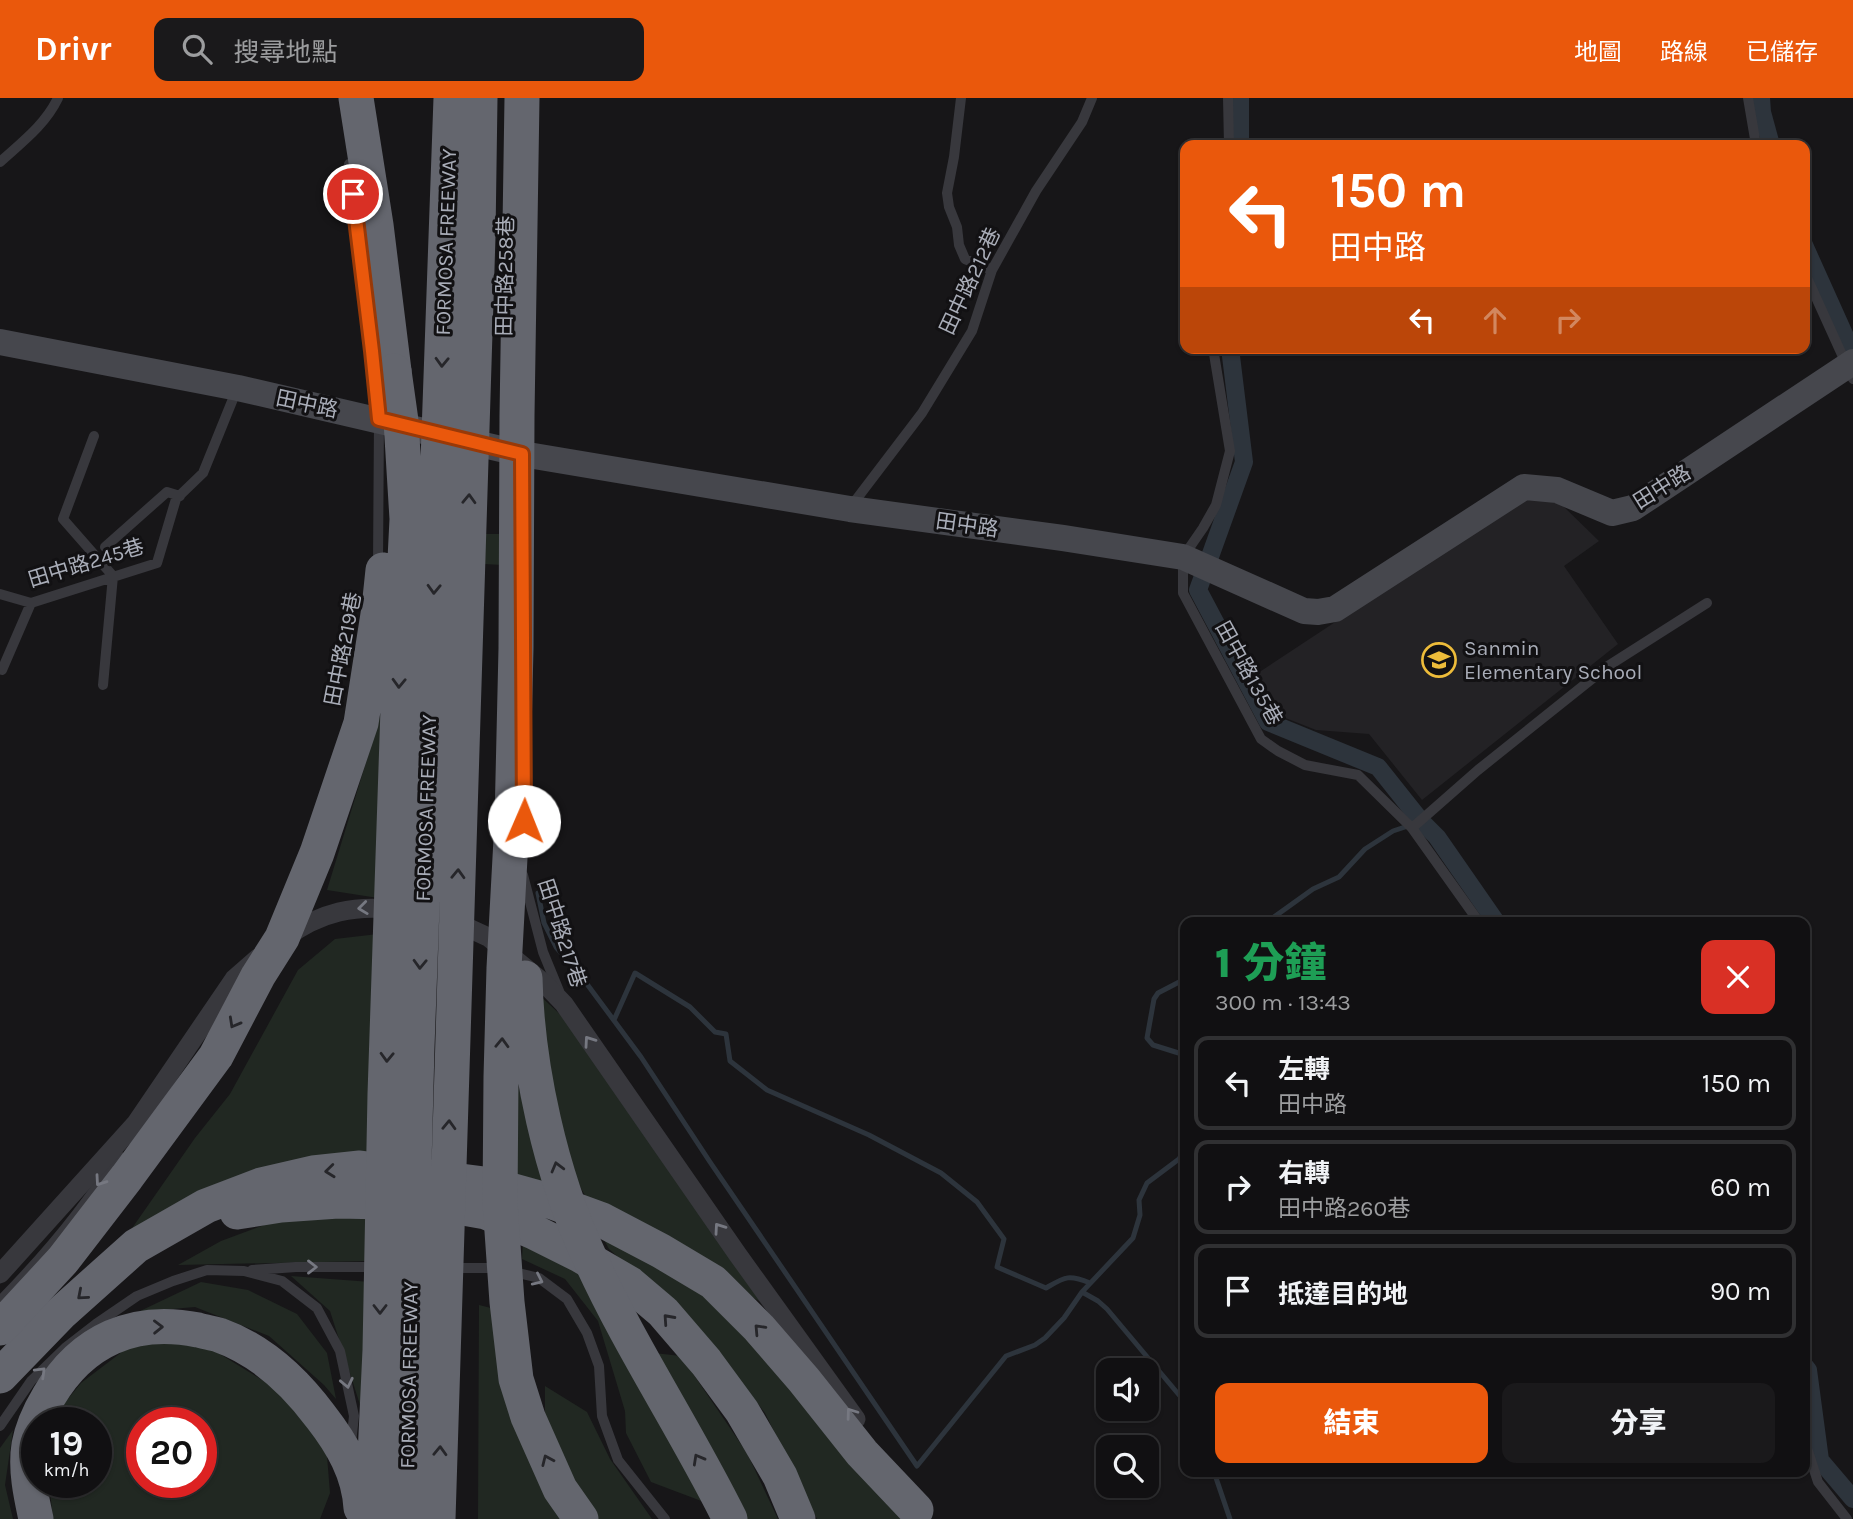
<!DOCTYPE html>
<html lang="zh-TW">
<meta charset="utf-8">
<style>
body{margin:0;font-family:Karla,"Noto Sans TC",sans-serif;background:#1a191b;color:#f1f3f6;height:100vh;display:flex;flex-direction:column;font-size:26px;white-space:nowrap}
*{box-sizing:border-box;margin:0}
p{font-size:23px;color:#9c9d9f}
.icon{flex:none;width:38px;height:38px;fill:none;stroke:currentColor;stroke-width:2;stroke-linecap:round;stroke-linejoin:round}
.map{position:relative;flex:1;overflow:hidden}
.panel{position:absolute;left:1180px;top:819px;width:630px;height:560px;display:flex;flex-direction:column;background:#111012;border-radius:14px;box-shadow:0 2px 5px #0004,0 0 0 2px #303032}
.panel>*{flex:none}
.hud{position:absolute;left:1180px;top:42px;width:630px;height:214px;border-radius:14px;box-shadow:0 2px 5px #0004,0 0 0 2px #303032;background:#ea580c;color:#fff;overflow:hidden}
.buttons{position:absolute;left:1096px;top:1260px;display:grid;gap:14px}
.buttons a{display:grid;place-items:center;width:63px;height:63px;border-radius:14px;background:#111012;box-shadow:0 2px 5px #0004,0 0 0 2px #303032;font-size:35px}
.speed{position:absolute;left:21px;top:1309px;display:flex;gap:14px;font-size:35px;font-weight:700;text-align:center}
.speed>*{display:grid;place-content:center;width:91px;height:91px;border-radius:50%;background:#111012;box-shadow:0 2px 5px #0004,0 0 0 2px #303032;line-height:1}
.speed small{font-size:18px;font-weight:400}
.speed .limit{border:10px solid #d22;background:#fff;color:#111}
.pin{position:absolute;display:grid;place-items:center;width:60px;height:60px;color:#fff;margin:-30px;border:4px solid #fff;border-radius:50%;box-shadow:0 2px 7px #0007}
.me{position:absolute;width:77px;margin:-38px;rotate:1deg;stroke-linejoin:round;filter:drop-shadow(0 0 5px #0008)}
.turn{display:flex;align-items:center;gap:24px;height:147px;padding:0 35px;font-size:32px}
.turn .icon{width:91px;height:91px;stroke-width:2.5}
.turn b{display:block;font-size:49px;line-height:60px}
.lanes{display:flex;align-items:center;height:66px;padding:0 35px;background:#0003;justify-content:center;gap:35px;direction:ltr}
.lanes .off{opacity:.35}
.round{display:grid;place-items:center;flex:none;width:74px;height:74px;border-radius:14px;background:#1a191b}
.head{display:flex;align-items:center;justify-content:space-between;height:119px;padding:0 35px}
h1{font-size:42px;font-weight:800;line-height:52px;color:#1e9e55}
.action{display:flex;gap:14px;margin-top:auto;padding:14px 35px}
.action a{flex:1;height:80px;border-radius:14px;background:#ea580c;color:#fff;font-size:28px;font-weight:800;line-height:80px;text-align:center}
.action a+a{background:#1a191b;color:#f1f3f6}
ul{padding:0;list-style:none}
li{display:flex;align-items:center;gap:21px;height:94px;margin:0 14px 10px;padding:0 21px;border:4px solid #303032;border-radius:14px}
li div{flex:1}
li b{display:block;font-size:26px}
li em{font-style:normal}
header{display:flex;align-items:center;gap:42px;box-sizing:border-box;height:98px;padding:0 35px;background:#ea580c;color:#fff}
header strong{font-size:33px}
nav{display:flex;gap:38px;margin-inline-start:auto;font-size:24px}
.search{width:490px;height:63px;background:#1a191b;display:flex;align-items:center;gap:18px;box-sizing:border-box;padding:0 24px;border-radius:14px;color:#9c9d9f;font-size:26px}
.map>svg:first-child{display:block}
.built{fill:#232225}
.green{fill:#212822;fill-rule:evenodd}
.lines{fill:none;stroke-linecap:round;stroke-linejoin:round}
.stream{stroke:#2d343c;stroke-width:5}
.canal{stroke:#2d343c;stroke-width:18}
.lane{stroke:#38383d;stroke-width:10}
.street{stroke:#38383d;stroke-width:19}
.secondary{stroke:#46474d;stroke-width:26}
.highway{stroke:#64666e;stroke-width:35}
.highway-bridge{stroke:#64666e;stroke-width:35}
.oneway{stroke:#26262a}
.oneway2{stroke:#767881}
.route-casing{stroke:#983908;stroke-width:18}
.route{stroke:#ea580c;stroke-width:12}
.labels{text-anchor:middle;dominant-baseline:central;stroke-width:6;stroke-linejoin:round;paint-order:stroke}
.street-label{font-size:21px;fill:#a9adb8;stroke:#121113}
.poi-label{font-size:21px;fill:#a9adb8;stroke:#121113;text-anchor:start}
</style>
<header>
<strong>Drivr</strong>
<div class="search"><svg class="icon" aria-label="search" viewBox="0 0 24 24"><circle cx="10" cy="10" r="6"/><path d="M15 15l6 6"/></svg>搜尋地點</div>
<nav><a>地圖</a><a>路線</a><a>已儲存</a></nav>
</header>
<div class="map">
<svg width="1853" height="1421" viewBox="0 0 1853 1421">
<rect width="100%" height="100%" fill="#171618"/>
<path class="built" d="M1528,397l34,10 37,36 -35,25 54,78 -196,156 -53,-66 -53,-4 -38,-15 -23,-40z"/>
<path class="green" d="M485,436h17v31l-18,-1z
M382,612l-4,188 -51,-8z
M378,836l-10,227 -240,73 67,-96 35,-44 68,-124 37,-31z
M536,894l29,27 199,285 -177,-105 -19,-34z
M517,983l29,108 -33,-15z
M369,1113l-1,50 -190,4 43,-24 75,-28z
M603,1140l59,19 97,90 153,172h-95l-52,-106 -59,-77 -97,-87z
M523,1142l62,36 119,226 -53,-20 -25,-49 -1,-22 -27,-90 -33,-42 -43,-20z
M291,1178l80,6 -1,154 -40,-125z
M201,1184l47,8 49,24 30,39 9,46 -12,-14 -55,-49 -74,-29 -57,5z
M479,1207l12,3 77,211h-90z
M135,1244l67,1 70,43 37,41 18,29 3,37 -10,26h-267l-4,-37h47v-59h-48l33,-40zM142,1325h59v59h-59z
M654,1255l27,3 66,97 31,66h-37z
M545,1288l42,26 23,47 42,60h-59l-48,-97z
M13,1332l-8,55 8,34h-13v-71z"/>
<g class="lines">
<path class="stream" d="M538,795l6,30 12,24 25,29 60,81 69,105 207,304 89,-110 29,-11 10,-7 19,-20 18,-26 51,-54 7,-23 -1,-15 8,-17 32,-24 6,-9
M1267,824l46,-33 26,-12 26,-28 28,-18 18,-6
M1185,881l-27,14 -4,6 -7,39 6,7 32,10
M614,922l21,-47 55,34 25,25 11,2 4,27 37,29 102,45 72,38 36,29 27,37 -7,28 49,21c19,-11 22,-14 44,-5
M1082,1194l16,9 9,8 78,93
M1214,1374l16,47"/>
<path class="canal" d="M1761,0l1,14 9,33
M1240,47v-47
M1804,147l49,109
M1230,250l14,114 -46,128 70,132 110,45 43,54 16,16 59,85
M1804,1267l4,5 12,90 33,39"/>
<path class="lane" d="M961,0l-7,59 -7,36 2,14 8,20 2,18 6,14 27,11
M1228,0l1,47
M1748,0l8,47
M0,64c22,-20 45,-37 58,-64
M349,66l23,187 7,69 -1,144
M1804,173l49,108
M1213,250l17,103 -14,54 -13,23 -20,29v36l78,146 17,12 27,14 53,10 54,53 67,94
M94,338l-31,83 50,57 -10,109
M852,407l70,-92 50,-82 20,-61 44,-79 46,-69 10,-24
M105,449l62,-55 13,4
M0,496l31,9 126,-40 19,-64 27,-26 34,-84
M0,571l2,1 29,-67
M1412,730l66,-58 130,-104 99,-63
M523,777l20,77 16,39
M451,1170h46l42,10 28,21 20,34 12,33 3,50 16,44 47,59
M252,1172l44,-3h81
M0,1203c42,-43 87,-96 118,-147
M0,1328l31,-45 34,-33 31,-24 41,-28 36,-15 34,-11 37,1 38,10 35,27 23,43 14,65 -3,27
M1804,1341l14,43 29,37"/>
<path class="street" d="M451,822l37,17 56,46 20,21 174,251 118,164
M285,840c35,-26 71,-34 113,-28
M0,1176l136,-151 98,-144 24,-21"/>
<path class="secondary" d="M0,244l238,46 284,66 328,55 213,29 120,19 121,54 14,1 17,-3 189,-122 33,3 55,23 21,-5 220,-146"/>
<path class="highway" d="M356,0l20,127 18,146
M237,1114l44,-7 57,-4 97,2 51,9 48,20 46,23 50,29 33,28 43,50 36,49 38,65 18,43
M0,1278l60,-62 76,-68 70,-40 55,-21 52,-12 47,-5 132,17 58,16 52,19 59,31 52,31 46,46 45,52 58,73 54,57"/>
<path class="highway-bridge" d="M522,0l-5,318 -1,232 -4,173 -8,147 -3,109 -1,126 7,99 9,77 12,38 32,72 21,30
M525,880c2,89 26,197 64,278 41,91 97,174 141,263
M0,1230l63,-68 64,-83 89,-121 42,-80 24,-38 35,-85 44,-130 18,-115 4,-38
M36,1421c-5,-23 -11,-50 -7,-74 3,-17 11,-34 20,-49 33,-56 85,-79 149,-66 7,2 14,3 21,5 42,15 76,47 102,82 21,27 38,56 40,91
M372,1421l8,-169 5,-256 14,-415 8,-160 -6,-98 -7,-50
M405,1421l12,-472 34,-949
M438,1421l40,-1283 2,-138"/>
</g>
<defs><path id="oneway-chevron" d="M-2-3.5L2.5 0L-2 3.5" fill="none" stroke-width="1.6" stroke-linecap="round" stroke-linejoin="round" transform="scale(1.75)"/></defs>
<g class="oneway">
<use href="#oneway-chevron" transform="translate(442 264) rotate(92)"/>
<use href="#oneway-chevron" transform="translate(469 401) rotate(-88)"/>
<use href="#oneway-chevron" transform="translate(434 491) rotate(92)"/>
<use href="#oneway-chevron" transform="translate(399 585) rotate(92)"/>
<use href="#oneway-chevron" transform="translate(458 776) rotate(-88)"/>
<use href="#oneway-chevron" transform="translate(420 866) rotate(92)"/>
<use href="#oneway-chevron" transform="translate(234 925) rotate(119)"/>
<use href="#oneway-chevron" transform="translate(502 945) rotate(-88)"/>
<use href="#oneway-chevron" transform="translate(387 959) rotate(92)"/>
<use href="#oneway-chevron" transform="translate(449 1027) rotate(-88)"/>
<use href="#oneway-chevron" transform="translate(557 1069) rotate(-105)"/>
<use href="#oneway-chevron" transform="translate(330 1073) rotate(174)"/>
<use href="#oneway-chevron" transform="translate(82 1197) rotate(139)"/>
<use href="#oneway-chevron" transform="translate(380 1211) rotate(90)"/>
<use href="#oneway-chevron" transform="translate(668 1221) rotate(-132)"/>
<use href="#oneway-chevron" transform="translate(158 1229) rotate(-1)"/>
<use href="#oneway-chevron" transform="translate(759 1231) rotate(-133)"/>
<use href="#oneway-chevron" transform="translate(440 1353) rotate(-88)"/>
<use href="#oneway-chevron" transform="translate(698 1361) rotate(-119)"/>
<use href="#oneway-chevron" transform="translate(547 1362) rotate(-114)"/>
</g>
<g class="oneway2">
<use href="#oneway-chevron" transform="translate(363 810) rotate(173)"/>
<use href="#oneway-chevron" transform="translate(589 943) rotate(-125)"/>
<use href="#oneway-chevron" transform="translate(100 1083) rotate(125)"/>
<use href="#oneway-chevron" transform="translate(719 1130) rotate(-125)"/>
<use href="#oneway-chevron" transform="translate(312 1169)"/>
<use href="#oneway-chevron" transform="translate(538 1182) rotate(25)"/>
<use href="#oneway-chevron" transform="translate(41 1274) rotate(-44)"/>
<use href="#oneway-chevron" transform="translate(347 1285) rotate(78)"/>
<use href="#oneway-chevron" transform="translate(851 1315) rotate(-126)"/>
</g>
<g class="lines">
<g class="route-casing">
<path id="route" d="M353,96l19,157 7,68 143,35 2,367"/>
</g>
<use href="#route" class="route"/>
</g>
<defs>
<g id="school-ring" transform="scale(1.75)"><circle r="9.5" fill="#121113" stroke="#edbc3a" stroke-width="1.5"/><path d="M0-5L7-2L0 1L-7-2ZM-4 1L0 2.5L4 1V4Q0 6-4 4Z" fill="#edbc3a"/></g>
</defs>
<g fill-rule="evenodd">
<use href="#school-ring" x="1439" y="562"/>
</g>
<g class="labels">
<g class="street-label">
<text transform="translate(446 144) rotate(-88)">FORMOSA FREEWAY</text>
<text transform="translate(505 178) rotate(-89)">田中路258巷</text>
<text transform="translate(970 183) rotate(-65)">田中路212巷</text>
<text transform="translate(307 306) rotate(12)">田中路</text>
<text transform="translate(1662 389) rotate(-32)">田中路</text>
<text transform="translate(967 427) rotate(8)">田中路</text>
<text transform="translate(86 465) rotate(-17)">田中路245巷</text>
<text transform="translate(343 551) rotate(-79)">田中路219巷</text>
<text transform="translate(1249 575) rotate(61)">田中路135巷</text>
<text transform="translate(426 710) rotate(-88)">FORMOSA FREEWAY</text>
<text transform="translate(562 835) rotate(72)">田中路217巷</text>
<text transform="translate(409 1277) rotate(-89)">FORMOSA FREEWAY</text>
</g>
<g class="poi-label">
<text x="1464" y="550">Sanmin<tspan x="1464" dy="24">Elementary School</tspan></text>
</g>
</g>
</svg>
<div class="buttons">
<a><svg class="icon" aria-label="sound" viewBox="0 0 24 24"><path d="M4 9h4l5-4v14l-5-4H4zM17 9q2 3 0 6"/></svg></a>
<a><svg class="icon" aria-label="search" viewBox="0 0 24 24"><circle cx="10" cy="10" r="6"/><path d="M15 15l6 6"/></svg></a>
</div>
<div class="speed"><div>19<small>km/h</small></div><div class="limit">20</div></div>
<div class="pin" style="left:353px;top:96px;background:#d93025"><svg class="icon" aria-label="arrive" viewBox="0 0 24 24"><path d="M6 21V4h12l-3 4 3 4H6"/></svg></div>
<svg class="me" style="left:524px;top:723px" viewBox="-20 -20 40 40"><circle r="19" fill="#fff"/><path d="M0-13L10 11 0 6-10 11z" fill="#ea580c"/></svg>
<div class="hud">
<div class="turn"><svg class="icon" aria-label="left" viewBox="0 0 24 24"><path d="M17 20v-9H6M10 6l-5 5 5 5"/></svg><div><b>150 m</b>田中路</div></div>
<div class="lanes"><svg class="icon" aria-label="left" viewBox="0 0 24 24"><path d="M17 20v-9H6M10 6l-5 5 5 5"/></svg><svg class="icon off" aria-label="ahead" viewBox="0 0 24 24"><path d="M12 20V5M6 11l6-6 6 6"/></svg><svg class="icon off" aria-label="right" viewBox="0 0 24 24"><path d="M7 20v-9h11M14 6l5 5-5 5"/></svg></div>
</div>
<section class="panel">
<div class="head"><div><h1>1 分鐘</h1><p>300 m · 13:43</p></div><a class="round" style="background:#d93025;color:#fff"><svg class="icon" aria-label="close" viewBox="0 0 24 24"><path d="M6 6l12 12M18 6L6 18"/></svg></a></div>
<ul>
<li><svg class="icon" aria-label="left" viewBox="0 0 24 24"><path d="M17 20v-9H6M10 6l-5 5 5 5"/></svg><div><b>左轉</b><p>田中路</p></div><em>150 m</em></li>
<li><svg class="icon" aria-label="right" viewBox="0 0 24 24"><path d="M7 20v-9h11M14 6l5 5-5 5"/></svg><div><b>右轉</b><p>田中路260巷</p></div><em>60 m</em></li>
<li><svg class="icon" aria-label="arrive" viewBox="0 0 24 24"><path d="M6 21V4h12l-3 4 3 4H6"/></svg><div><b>抵達目的地</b></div><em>90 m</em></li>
</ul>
<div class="action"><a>結束</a><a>分享</a></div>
</section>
</div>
